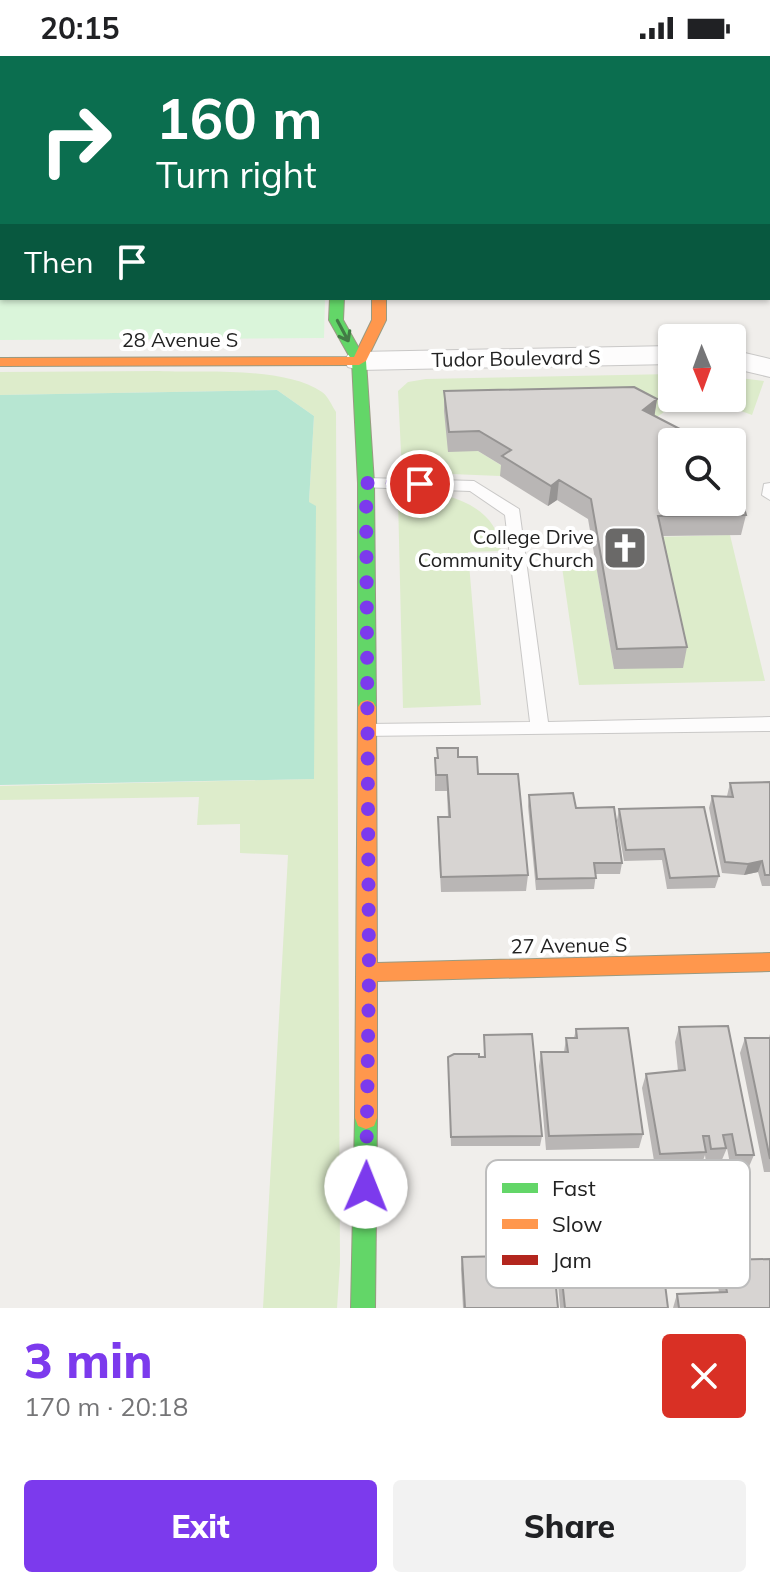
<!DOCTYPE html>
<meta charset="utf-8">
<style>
body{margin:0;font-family:Mulish,sans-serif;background:#f2f2f2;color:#202124;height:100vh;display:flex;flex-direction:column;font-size:30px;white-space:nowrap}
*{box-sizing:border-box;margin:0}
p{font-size:26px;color:#757577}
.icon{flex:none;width:44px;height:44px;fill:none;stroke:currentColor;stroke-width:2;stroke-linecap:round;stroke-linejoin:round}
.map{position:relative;height:1252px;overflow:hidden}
.drawer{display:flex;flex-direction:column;background:#fff;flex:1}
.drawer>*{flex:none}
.top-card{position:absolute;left:0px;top:0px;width:770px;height:244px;box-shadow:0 2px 6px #0004;background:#0b6e4f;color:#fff;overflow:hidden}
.needle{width:52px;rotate:179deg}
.fabs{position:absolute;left:658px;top:268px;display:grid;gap:16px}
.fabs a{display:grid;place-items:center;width:88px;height:88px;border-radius:8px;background:#fff;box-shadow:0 2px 6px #0004;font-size:40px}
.pin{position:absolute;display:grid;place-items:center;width:68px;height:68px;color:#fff;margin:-34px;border:4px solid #fff;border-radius:50%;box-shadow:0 2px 8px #0007}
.me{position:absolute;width:88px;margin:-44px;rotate:1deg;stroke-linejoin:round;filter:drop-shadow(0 0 6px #0008)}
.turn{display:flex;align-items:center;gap:28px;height:168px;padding:0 24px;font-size:36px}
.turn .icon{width:104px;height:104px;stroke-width:2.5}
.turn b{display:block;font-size:56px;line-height:68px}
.then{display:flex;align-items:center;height:76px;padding:0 24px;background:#0003;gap:16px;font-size:30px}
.round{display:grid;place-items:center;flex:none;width:84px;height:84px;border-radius:8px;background:#f2f2f2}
.headline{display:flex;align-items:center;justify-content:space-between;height:136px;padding:0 24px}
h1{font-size:48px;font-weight:800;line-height:60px;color:#7c3aed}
.primary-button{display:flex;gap:16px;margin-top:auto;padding:16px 24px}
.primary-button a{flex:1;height:92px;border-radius:8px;background:#7c3aed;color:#fff;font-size:32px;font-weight:800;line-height:92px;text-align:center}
.primary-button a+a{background:#f2f2f2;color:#202124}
.status{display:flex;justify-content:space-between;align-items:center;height:56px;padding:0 40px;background:#fff;direction:ltr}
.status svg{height:22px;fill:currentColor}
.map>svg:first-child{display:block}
.grass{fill:#ddeccb}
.park{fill:#daf5da}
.pitch{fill:#b7e6d2}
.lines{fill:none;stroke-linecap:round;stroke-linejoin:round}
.lane-casing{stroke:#c9c8c7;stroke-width:2}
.street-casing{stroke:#c9c8c7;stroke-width:2}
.fast-casing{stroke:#999a82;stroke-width:2}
.slow-casing{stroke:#999a82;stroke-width:2}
.jam-casing{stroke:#999a82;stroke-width:2}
.lane{fill:#fdfcfc;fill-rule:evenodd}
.street{fill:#fdfcfc;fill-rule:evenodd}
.fast{fill:#63d668;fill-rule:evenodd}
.slow{fill:#ff974d;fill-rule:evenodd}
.jam{fill:#b3261e;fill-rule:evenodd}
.wall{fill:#b9b6b5}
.shaded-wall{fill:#969493}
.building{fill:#d7d4d2;stroke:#969493;stroke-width:2}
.oneway{stroke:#427c45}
.route{stroke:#7c3aed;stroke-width:14;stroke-dasharray:0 25.2}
.labels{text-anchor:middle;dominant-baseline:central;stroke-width:8;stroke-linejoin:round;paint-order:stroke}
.street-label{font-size:20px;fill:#222;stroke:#fff}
.poi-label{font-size:20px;fill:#222;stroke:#fff;text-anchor:end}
.key{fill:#fff;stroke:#bdbdbd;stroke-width:2}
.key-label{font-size:22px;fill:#222}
</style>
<div class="status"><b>20:15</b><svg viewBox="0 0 49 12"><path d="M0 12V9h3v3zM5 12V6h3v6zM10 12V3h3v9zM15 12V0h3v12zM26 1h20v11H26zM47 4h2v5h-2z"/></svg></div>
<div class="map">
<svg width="770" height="1252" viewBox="0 0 770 1252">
<rect width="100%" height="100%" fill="#f0eeeb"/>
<path class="grass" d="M159,315c45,2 125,-5 163,21 6,4 10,14 14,20l4,851 -3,45h-74l25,-453 -48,-2v-29l-43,1 2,-28 -199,3v-14l314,-7 -5,-277 5,-86 -37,-26 -277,5v-23z
M672,318v24h12l-30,21 -176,32 31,19 -9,6 -98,-4 -4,-81 10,-9 18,-3z
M732,321l32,4 -12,34 -46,-17h26z
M443,439c30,7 56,24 58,56l-33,1 13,153 -78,3 -5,-210z
M730,479l35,146 -186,4 -18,-125 34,-1 19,110 40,-132z"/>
<path class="park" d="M0,52l2,190h323l-1,40 -324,2z"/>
<path class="pitch" d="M277,334l37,26 -5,86 7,4 -2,273 -314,6v-390z"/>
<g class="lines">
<g class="lane-casing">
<path id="lane" d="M366,422l108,3 45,28 29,213 222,-5v14l-409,5 -2,-5 2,-5 7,-2 162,-2 -25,-207 -35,-24 -110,-4 -2,-4z
M770,427v17l-8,-5 2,-11z"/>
</g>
<g class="street-casing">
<path id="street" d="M0,35h2v14h-2z
M768,39h2v15h-2z
M672,290v18l-313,6 -11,-3 -4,-6 4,-6 11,-3z
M732,294l38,9v18l-38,-9z"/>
</g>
<g class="fast-casing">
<path id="fast" d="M330,242h14l-1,22 23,41 8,122 2,224 -3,5h-12l-3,-5v-224l-6,-122 -23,-41z
M366,1051l8,3 3,8 -2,190h-24l4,-190 3,-8z"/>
</g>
<g class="slow-casing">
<path id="slow" d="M372,242h14v22l-20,41 -7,4 -359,1v-8l354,-1 18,-37z
M367,644l6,2 3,5 1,256 393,-10v18l-393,10v137l-3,8 -8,3 -8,-3 -3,-8 3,-411 3,-5z"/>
</g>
<g class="jam-casing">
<path id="jam" d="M341,0h12v2h-12z"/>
</g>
<use href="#lane" class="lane"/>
<use href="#street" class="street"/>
<use href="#fast" class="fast"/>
<use href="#slow" class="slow"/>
<use href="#jam" class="jam"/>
</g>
<path class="wall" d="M57,0h71l-4,2h-62z
M444,335l213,8 -3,17 92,99 -5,20 -78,1 24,111 -4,21 -69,1 -26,-150 -31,-19 -9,6 -48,-30 1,-11 -23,-14 -30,1 -4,-41z
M437,692l21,9 20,17 50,101 -2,16 -85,1 -3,-59v-16h10l-1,-26h-12v-33h2z
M770,726v104h-8l-4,-14 -14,3 -22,-2 -13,-65 3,-12h15l3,-13z
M529,739l47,13 46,55 -2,11h-24l-2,15 -58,1 -8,-84z
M619,753l100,67 -4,12 -48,1 -5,-29 -38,1 -7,-41z
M679,971l75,128 -6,14h-17l-4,-21 -6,14 -15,1 -1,-8 -4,11 -46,1 -13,-79 4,-14 32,-3 -3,-29z
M576,973l67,105 -4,14 -93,2 -7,-84 2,-14h23l2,-14h8z
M770,978v138h-6l-24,-119 5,-15h24z
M484,979l58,101 -2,10h-89l-3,-89h36z
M462,1201l52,10 44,41h-95l-2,-39z
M721,1204l49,48h-97l4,-14 42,-2 -4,-19z
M570,1209l30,12 68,31h-108l-2,-25 3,-13h7z"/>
<path class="shaded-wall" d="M95,0h33l-4,2h-31z
M657,343l-3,20 -11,-9z
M559,424l-2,20 -9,6 3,-20z
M762,805l-4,11 -14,3 4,-11z"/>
<path class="building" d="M634,331l23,12 -14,11 62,32h-33v60h60v-37l14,50 -88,1 29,131 -70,2 -26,-150 -32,-19 -8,6 -49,-30 9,-6 -32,-19 -30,1 -5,-41z
M437,692h21v9h19l1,17h40l10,101 -87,2 -3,-60h12l-3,-42h-11l-1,-17h3z
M770,726v93h-5l-3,-14 -14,3 -23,-2 -13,-66 21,1 -3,-14z
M573,737l3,15 38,-1 8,56h-28l2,15 -59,1 -8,-84z
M704,751l15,69 -49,2 -6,-29 -38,1 -7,-41z
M728,970l26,129h-18l-4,-21 -9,1 3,13 -15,1 -2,-13h-6l3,16 -46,2 -14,-80 39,-4 -6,-43z
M628,972l15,106 -94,2 -8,-84h27l-2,-14h11l-1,-9z
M532,978l10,102 -91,1 -3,-80 6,-3h25v3h6l-1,-22z
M745,982h25v121z
M513,1200l1,11 40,-1 4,42h-93l-3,-51z
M770,1203v49h-91l-2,-14 50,-2 -6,-32z
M642,1206l11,3 11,11 4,32h-103l-4,-38h9v-5l28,-1 2,13h25l7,-11z"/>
<defs><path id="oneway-shaft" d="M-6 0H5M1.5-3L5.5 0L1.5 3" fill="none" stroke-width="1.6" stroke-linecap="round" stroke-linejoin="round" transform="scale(2)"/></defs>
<use class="oneway" href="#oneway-shaft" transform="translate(343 275) rotate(62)"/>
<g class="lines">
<path class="route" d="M366,1131l3,-215 -3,-489 54,1"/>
</g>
<defs>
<g id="church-square" transform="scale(2.3)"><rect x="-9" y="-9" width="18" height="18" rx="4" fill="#6a6968" stroke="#fff"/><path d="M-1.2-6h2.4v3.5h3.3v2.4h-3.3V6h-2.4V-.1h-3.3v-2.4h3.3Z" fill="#fff"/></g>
</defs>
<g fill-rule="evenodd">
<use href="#church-square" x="625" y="492"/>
</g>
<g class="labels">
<g class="street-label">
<text x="180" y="283">28 Avenue S</text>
<text transform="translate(516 302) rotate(-1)">Tudor Boulevard S</text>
<text transform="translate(569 889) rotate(-1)">27 Avenue S</text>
</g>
<g class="poi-label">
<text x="594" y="480">College Drive<tspan x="594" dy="23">Community Church</tspan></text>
</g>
</g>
<rect x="486" y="1104" width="264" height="128" rx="12" class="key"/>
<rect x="502" y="1127" width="36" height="10" fill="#63d668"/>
<rect x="502" y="1163" width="36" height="10" fill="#ff974d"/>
<rect x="502" y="1199" width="36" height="10" fill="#b3261e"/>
<g class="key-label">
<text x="552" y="1140">Fast</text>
<text x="552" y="1176">Slow</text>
<text x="552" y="1212">Jam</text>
</g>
</svg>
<div class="fabs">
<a><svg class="needle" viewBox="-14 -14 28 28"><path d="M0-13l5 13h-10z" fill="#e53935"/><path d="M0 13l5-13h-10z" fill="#757577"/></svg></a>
<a><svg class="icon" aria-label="search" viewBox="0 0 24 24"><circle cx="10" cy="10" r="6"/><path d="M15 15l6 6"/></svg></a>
</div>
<div class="pin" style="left:420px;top:428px;background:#d93025"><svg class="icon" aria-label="arrive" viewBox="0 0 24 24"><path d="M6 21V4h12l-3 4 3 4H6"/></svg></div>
<svg class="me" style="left:366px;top:1131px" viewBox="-20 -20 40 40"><circle r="19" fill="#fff"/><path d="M0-13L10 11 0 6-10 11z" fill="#7c3aed"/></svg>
<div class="top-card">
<div class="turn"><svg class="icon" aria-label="right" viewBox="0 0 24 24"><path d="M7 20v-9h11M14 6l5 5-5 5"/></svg><div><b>160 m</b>Turn right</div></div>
<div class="then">Then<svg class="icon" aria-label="arrive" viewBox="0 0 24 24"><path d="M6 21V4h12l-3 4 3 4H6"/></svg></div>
</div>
</div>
<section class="drawer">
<div class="headline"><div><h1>3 min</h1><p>170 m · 20:18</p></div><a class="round" style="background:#d93025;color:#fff"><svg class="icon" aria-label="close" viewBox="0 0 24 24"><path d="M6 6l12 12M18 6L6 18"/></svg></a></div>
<div class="primary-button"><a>Exit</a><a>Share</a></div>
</section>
